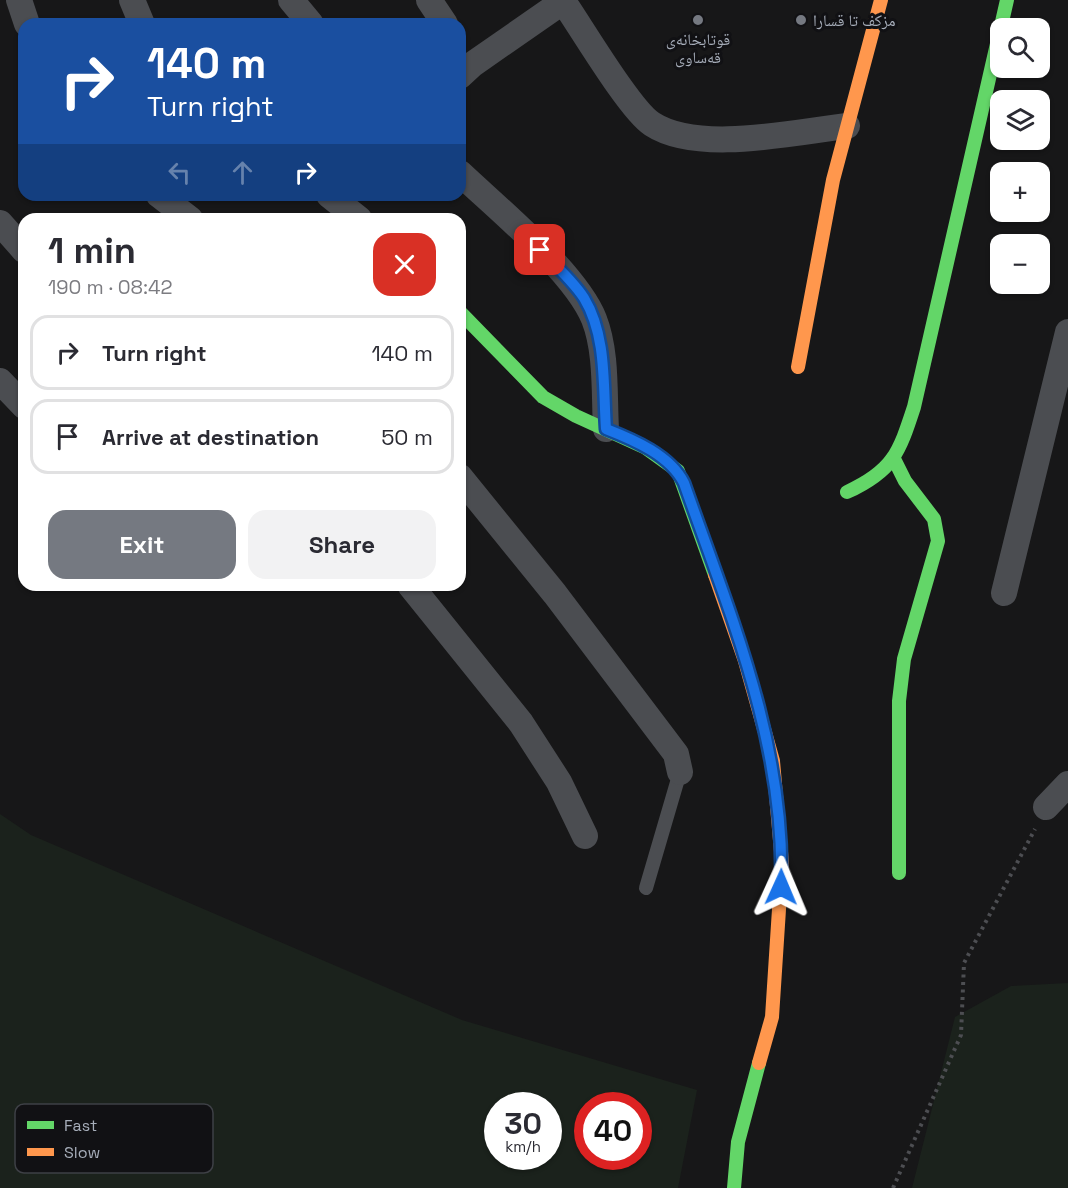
<!DOCTYPE html>
<meta charset="utf-8">
<style>
body{margin:0;font-family:"Space Grotesk","Noto Naskh Arabic",sans-serif;background:#f2f2f3;color:#2b2b33;height:100vh;display:flex;flex-direction:column;font-size:22px;white-space:nowrap}
*{box-sizing:border-box;margin:0}
p{font-size:20px;color:#7c7c81}
.icon{flex:none;width:33px;height:33px;fill:none;stroke:currentColor;stroke-width:2;stroke-linecap:round;stroke-linejoin:round}
.map{position:relative;flex:1;overflow:hidden}
.sheet{position:absolute;left:18px;top:213px;width:448px;height:378px;display:flex;flex-direction:column;background:#fff;border-radius:18px;box-shadow:0 2px 4px #0004}
.sheet>*{flex:none}
.banner{position:absolute;left:18px;top:18px;width:448px;height:183px;border-radius:18px;box-shadow:0 2px 4px #0004;background:#1a4fa0;color:#fff;overflow:hidden}
.tools{position:absolute;left:990px;top:18px;display:grid;gap:12px}
.tools a{display:grid;place-items:center;width:60px;height:60px;border-radius:12px;background:#fff;box-shadow:0 2px 4px #0004;font-size:30px}
.speed{position:absolute;left:484px;top:1092px;display:flex;gap:12px;font-size:30px;font-weight:700;text-align:center}
.speed>*{display:grid;place-content:center;width:78px;height:78px;border-radius:50%;background:#fff;box-shadow:0 2px 4px #0004;line-height:1}
.speed small{font-size:15px;font-weight:400}
.speed .limit{border:9px solid #d22;background:#fff;color:#111}
.pin{position:absolute;display:grid;place-items:center;width:51px;height:51px;color:#fff;margin:-26px;border-radius:12px;box-shadow:0 3px 9px #0006}
.me{position:absolute;width:66px;margin:-33px;rotate:1deg;stroke-linejoin:round;filter:drop-shadow(0 0 4px #0008)}
.turn{display:flex;align-items:center;gap:21px;height:126px;padding:0 30px;font-size:27px}
.turn .icon{width:78px;height:78px;stroke-width:2.5}
.turn b{display:block;font-size:42px;line-height:51px}
.lanes{display:flex;align-items:center;height:57px;padding:0 30px;background:#0003;justify-content:center;gap:30px;direction:ltr}
.lanes .off{opacity:.35}
.round{display:grid;place-items:center;flex:none;width:63px;height:63px;border-radius:18px;background:#f2f2f3}
.overview{display:flex;align-items:center;justify-content:space-between;height:102px;padding:0 30px}
h1{font-size:36px;font-weight:800;line-height:45px}
.cta{display:flex;gap:12px;margin-top:auto;padding:12px 30px}
.cta a{flex:1;height:69px;border-radius:18px;background:#757981;color:#fff;font-size:24px;font-weight:800;line-height:69px;text-align:center}
.cta a+a{background:#f2f2f3;color:#2b2b33}
ul{padding:0;list-style:none}
li{display:flex;align-items:center;gap:18px;height:75px;margin:0 12px 9px;padding:0 18px;border:3px solid #e1e1e2;border-radius:18px}
li div{flex:1}
li b{display:block;font-size:22px}
li em{font-style:normal}
.map>svg:first-child{display:block}
.green{fill:#1b221c;fill-rule:evenodd}
.lines{fill:none;stroke-linecap:round;stroke-linejoin:round}
.path{stroke:#4d4e52;stroke-width:4;stroke-dasharray:3 4.5;stroke-linecap:butt}
.lane{stroke:#4b4d51;stroke-width:14}
.street{stroke:#4b4d51;stroke-width:26}
.fast{stroke:#63d668;stroke-width:14}
.slow{stroke:#ff974d;stroke-width:14}
.route-casing{stroke:#114b97;stroke-width:15}
.route{stroke:#1a73e8;stroke-width:10}
.poi-dot{fill:#757981;stroke:#111114;stroke-width:2}
.labels{text-anchor:middle;dominant-baseline:central;stroke-width:6;stroke-linejoin:round;paint-order:stroke}
.poi-label{font-size:16px;fill:#a7aeba;stroke:#111114;text-anchor:start}
.key{fill:#111114;stroke:#3e4046;stroke-width:1.5}
.key-label{font-size:16px;fill:#a7aeba}
</style>
<div class="map">
<svg width="1068" height="1188" viewBox="0 0 1068 1188">
<rect width="100%" height="100%" fill="#171718"/>
<path class="green" d="M0,814l31,21 431,185 235,70 -19,98h-678zM498,1106h51v50h-51zM588,1106h51v50h-51z
M1068,983v205h-156l43,-171 56,-31z"/>
<g class="lines">
<path class="path" d="M893,1188l68,-153 3,-72 71,-134"/>
<path class="lane" d="M646,888l34,-116"/>
<path class="street" d="M19,0l8,24
M132,0l10,24
M291,0l20,24
M429,0l16,24
M563,1c18,26 67,109 89,123 46,30 142,8 195,2
M460,76l13,-12 92,-64
M460,173c38,36 115,99 134,146 13,33 10,75 12,110
M159,195l31,24
M329,195l30,24
M0,223l24,27
M0,381l24,25
M460,477l95,117 121,160 4,18
M410,585l111,138 38,59 26,54
M1004,593l64,-261
M1046,807l22,-23"/>
<path class="fast" d="M460,312l83,85 33,19 70,32 32,23 37,104
M895,461l10,20 29,38 4,22 -34,118 -5,42v172
M847,492c46,-21 52,-39 67,-85l93,-407
M734,1188l4,-46 21,-79"/>
<path class="slow" d="M798,367l35,-187 48,-180
M715,575l30,86 28,100 9,102 -10,154 -13,46"/>
</g>
<g class="lines">
<g class="route-casing">
<path id="route" d="M540,250c15,15 32,30 44,48 23,38 19,88 22,131 28,11 64,26 78,54 46,131 102,262 97,404"/>
</g>
<use href="#route" class="route"/>
</g>
<g class="poi-dot">
<circle cx="698" cy="20" r="6"/>
<circle cx="801" cy="20" r="6"/>
</g>
<g class="labels">
<g class="poi-label">
<text x="813" y="20">مزكف تا قسارا</text>
<text x="698" y="39" text-anchor="middle">قوتابخانەی<tspan x="698" dy="18">قەساوی</tspan></text>
</g>
</g>
<rect x="15" y="1104" width="198" height="69" rx="9" class="key"/>
<rect x="27" y="1121" width="27" height="8" fill="#63d668"/>
<rect x="27" y="1148" width="27" height="8" fill="#ff974d"/>
<g class="key-label">
<text x="64" y="1131">Fast</text>
<text x="64" y="1158">Slow</text>
</g>
</svg>
<div class="tools">
<a><svg class="icon" aria-label="search" viewBox="0 0 24 24"><circle cx="10" cy="10" r="6"/><path d="M15 15l6 6"/></svg></a>
<a><svg class="icon" aria-label="layers" viewBox="0 0 24 24"><path d="M12 4l9 5-9 5-9-5zM3 14l9 5 9-5"/></svg></a>
<a>+</a>
<a>−</a>
</div>
<div class="speed"><div>30<small>km/h</small></div><div class="limit">40</div></div>
<div class="pin" style="left:540px;top:250px;background:#d93025"><svg class="icon" aria-label="arrive" viewBox="0 0 24 24"><path d="M6 21V4h12l-3 4 3 4H6"/></svg></div>
<svg class="me" style="left:781px;top:887px" viewBox="-20 -20 40 40"><path d="M0-17L14 15 0 8-14 15z" fill="#1a73e8" stroke="#fff" stroke-width="4"/></svg>
<div class="banner">
<div class="turn"><svg class="icon" aria-label="right" viewBox="0 0 24 24"><path d="M7 20v-9h11M14 6l5 5-5 5"/></svg><div><b>140 m</b>Turn right</div></div>
<div class="lanes"><svg class="icon off" aria-label="left" viewBox="0 0 24 24"><path d="M17 20v-9H6M10 6l-5 5 5 5"/></svg><svg class="icon off" aria-label="ahead" viewBox="0 0 24 24"><path d="M12 20V5M6 11l6-6 6 6"/></svg><svg class="icon" aria-label="right" viewBox="0 0 24 24"><path d="M7 20v-9h11M14 6l5 5-5 5"/></svg></div>
</div>
<section class="sheet">
<div class="overview"><div><h1>1 min</h1><p>190 m · 08:42</p></div><a class="round" style="background:#d93025;color:#fff"><svg class="icon" aria-label="close" viewBox="0 0 24 24"><path d="M6 6l12 12M18 6L6 18"/></svg></a></div>
<ul>
<li><svg class="icon" aria-label="right" viewBox="0 0 24 24"><path d="M7 20v-9h11M14 6l5 5-5 5"/></svg><div><b>Turn right</b></div><em>140 m</em></li>
<li><svg class="icon" aria-label="arrive" viewBox="0 0 24 24"><path d="M6 21V4h12l-3 4 3 4H6"/></svg><div><b>Arrive at destination</b></div><em>50 m</em></li>
</ul>
<div class="cta"><a>Exit</a><a>Share</a></div>
</section>
</div>
